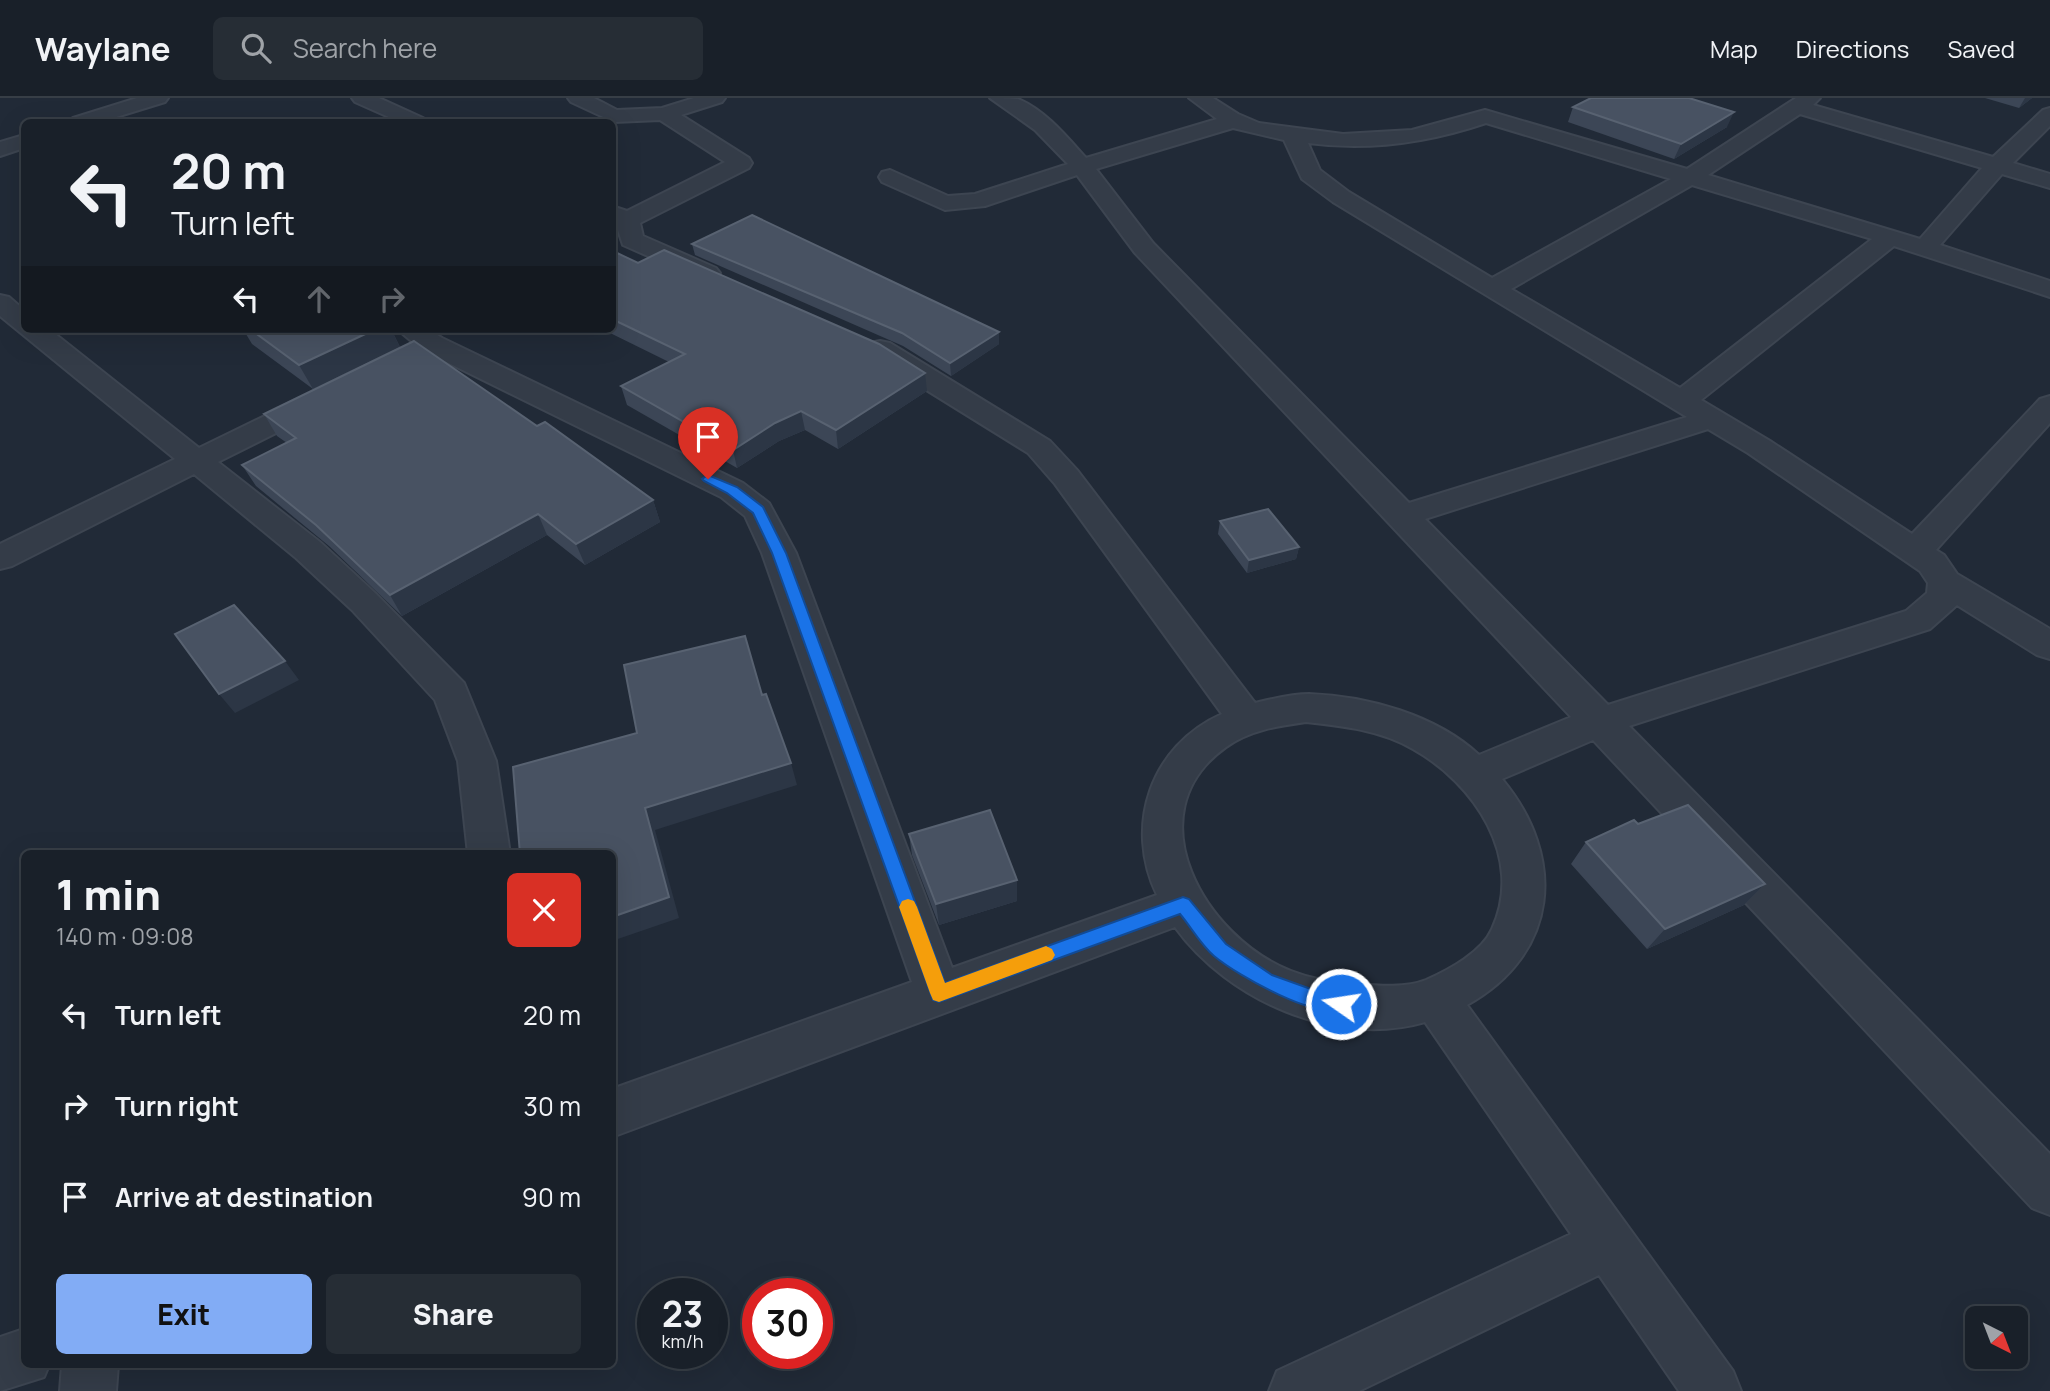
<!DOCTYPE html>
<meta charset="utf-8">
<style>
body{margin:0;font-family:Manrope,sans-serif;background:#262d35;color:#f1f3f6;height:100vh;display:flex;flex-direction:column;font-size:26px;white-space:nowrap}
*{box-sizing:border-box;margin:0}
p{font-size:23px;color:#9fa3a8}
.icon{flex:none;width:38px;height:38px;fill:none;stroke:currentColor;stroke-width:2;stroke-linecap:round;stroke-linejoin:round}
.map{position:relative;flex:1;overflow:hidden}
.sheet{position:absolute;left:21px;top:752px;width:595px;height:518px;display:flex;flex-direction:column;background:#192029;border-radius:10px;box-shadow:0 7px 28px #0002,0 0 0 2px #373e46}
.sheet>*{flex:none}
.hud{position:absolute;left:21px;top:21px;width:595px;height:214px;border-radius:10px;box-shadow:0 7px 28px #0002,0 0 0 2px #373e46;background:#192029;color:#f1f3f6;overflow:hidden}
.needle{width:46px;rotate:138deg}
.buttons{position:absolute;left:1965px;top:1208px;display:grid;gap:14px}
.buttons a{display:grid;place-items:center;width:63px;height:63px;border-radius:10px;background:#192029;box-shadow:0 7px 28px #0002,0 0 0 2px #373e46;font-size:35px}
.speed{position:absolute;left:637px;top:1180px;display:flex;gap:14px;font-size:35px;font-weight:700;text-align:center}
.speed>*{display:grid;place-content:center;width:91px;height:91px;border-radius:50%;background:#192029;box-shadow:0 7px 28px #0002,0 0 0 2px #373e46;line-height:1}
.speed small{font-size:18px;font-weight:400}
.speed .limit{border:10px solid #d22;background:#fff;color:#111}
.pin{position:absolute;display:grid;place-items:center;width:60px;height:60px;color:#fff;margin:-72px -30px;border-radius:50% 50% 50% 0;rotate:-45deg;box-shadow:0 0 7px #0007}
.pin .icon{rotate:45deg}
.me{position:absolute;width:77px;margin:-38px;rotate:283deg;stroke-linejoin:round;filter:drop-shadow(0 0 5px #0008)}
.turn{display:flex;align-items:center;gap:24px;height:147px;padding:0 35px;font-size:32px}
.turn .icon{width:91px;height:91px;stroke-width:2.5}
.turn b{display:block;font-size:49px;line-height:60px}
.lanes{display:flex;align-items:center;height:66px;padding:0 35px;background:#0003;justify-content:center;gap:35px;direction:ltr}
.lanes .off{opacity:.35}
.round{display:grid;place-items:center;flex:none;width:74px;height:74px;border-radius:10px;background:#262d35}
.summary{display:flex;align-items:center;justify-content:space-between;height:119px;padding:0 35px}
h1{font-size:42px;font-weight:800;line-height:52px}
.button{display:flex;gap:14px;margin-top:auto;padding:14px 35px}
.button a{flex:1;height:80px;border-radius:10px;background:#82acf5;color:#111;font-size:28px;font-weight:800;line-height:80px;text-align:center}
.button a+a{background:#262d35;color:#f1f3f6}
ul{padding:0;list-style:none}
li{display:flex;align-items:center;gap:21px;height:91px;padding:0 35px}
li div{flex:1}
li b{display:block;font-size:26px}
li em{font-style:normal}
header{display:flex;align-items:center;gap:42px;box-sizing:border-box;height:98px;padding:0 35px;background:#192029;border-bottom:2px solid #373e46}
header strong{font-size:33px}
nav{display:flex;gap:38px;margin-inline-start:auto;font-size:24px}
.search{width:490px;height:63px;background:#262d35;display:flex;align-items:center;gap:18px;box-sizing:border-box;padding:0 24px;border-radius:10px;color:#9fa3a8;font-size:26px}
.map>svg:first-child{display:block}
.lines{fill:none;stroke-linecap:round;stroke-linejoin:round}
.street-casing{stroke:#3d4551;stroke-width:4}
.street{fill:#343c48;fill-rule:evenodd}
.wall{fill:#3c4656}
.shaded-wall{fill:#2c3645}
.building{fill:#485262;stroke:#586271;stroke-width:2}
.route{fill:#1a73e8;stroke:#114b97;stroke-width:2}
.slow{fill:#f59e0b}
</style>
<header>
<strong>Waylane</strong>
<div class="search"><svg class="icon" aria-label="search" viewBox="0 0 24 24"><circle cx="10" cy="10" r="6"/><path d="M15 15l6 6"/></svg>Search here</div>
<nav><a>Map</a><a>Directions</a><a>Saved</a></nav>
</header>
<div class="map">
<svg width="2050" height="1293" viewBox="0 0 2050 1293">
<rect width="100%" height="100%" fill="#212a37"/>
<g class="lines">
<g class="street-casing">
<path id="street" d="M137,0h31l-3,4 -65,20h-31l4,-4z
M352,0h27l44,20 4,4h-27l-45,-20z
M568,0h26l23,12 45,-2 32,-10h31l-3,4 -41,13 68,43 3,5 -3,5 -109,55 3,13 73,32 4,5 -4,5 -9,3 -9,-3 -75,-33 -7,-21 -4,-2v-16l15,5 98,-49 -65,-42 -46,2 -43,-20z
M990,0c9,0 20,0 28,1 27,11 49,38 68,59l131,-39 -28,-21h24l25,16 21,9 84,11 69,-4 73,-20 202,59 109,-71h24l-7,7 180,52 50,-47 7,-2v18l-37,37 37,11v14l-48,-14 -62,71 110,36v16l-156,-51 -193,154 69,41 142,93 128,-135 10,-3v27l-114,127 8,5 13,19 93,55v30l-13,-4 -80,-50 -27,24 -301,97 421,428v61l-18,-7 -439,-468 -91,39c65,78 57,175 -35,226l266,366 8,20h-62l-80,-116 -240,116h-90l8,-20 294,-137 -146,-212c-90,26 -197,-22 -250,-95l-563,210v-48l300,-107 -150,-429 -17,-37 -24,-19 -299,-147 -25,-21h31l14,9 301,145 26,20 27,50 156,415 205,-73c-33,-69 -7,-149 65,-181l-167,-230 -27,-31 -158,-98 -4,-6 4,-6 10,-2 10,2 160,98 27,29 178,233c17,-4 36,-9 54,-9 58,2 127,21 170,61l92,-38 -436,-464 -58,-78 -92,31 -40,4 -63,-28 -3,-5 3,-5 8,-2 58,26 27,-2 93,-30 -33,-34zM1800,16l182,54 -62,71 -212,-64zM1486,25l185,56 -179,99 -143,-86 -29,-22 -12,-27c61,8 119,0 178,-20zM1233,30l51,12 18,39 31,23 354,215 -278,86 -256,-260 -57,-74zM1692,87l180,54 -192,149 -169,-99zM1708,331l40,24 172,118 8,12 -1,10 -21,18 -298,94 -183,-186zM1306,624c37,4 74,8 107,27 61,34 112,109 79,180 -10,23 -43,41 -66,51 -20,8 -47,6 -68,4 -22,-1 -47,-5 -67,-13 -85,-33 -159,-157 -65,-224 24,-17 52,-21 80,-25z
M24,37v13l-24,8v-14z
M0,197l9,2 15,13v19h25l150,119 107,-52 10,-3 10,3 4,6 -4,6 -108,54 102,80 56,52 88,89 32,78 14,93h-42l-10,-93 -23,-61 -83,-90 -56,-52 -102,-84 -182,92 -12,3v-25l175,-85 -175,-143z
M24,1231v36h25l-5,12 -44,14v-54z
M62,1267h56l-2,26h-56z"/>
</g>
<use href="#street" class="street"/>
</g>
<path class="wall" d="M1985,0h47l-13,10z
M1573,9l154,20 -53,32 -106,-37z
M692,146l307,100 -48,32 -48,-30 -208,-91z
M612,156l315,137 -89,58 -33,-19 -26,11 -42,27 -110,-63 -6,-19 48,-24 -67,-33h10z
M243,231h148l9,18 -87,42 -61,-45z
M264,316l273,12 116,74 7,22 -75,43 -38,-30 -145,81 -73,-70 -73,-60 -14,-21 45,-22 -10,-7z
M1220,423l79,26 -3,12 -49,14 -29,-39z
M1638,726l127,60 -21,21 -97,44 -76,-85 15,-22z
M909,736l108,67 -78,24 -27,-70z"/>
<path class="shaded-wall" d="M2025,0h7l-13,10z
M1734,14l-7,15 -53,32 7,-15z
M376,231h15l9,18 -87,42 -14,-24z
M999,234v12l-48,32 -1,-13z
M925,275l2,18 -89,58 -2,-19z
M801,313l4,19 -26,11 -42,27 -4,-18 42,-27z
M653,402l7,22 -75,43 -9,-21z
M538,416l9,21 -145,81 -12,-21z
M1299,449l-3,12 -49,14 2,-13z
M285,563l14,19 -64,33 -16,-19z
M791,665l6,22 -142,45 24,88 -67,23v-24l33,-109z
M1017,782v21l-78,24 -3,-21z
M1765,786l-21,21 -97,44 18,-20z"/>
<path class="building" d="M1591,0h98l45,14 -53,32 -108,-37z
M752,117l247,117 -49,31 -48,-30 -210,-89z
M664,152l215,94 46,29 -89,57 -35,-19 -26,12 -42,27 -112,-64 64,-32 -73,-35v-65l3,-2 23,11z
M250,231h126l-77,36z
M414,243l123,85 8,-4 108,78 -77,44 -38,-30 -148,81 -74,-70 -74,-60 54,-27 -32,-24z
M1268,411l31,38 -50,13 -29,-39z
M234,507l51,56 -66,33 -44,-60z
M745,538l17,59 4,-1 25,69 -146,45 24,89 -57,20v-63h-92l-7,-87 124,-34 -13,-68z
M1688,707l77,79 -100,45 -79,-87 48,-22 4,4z
M990,712l27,70 -81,24 -27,-70z"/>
<path class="route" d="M708,377l29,12 26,20 23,46 159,430 238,-86 6,2 37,45 46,31 50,18 26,4 3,7 -3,6c-30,11 -110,-34 -134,-54 -13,-11 -23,-29 -34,-42l-241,88 -6,-2 -161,-447 -19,-40 -26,-20 -23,-12 -2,-2z"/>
<path class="slow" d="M908,801l6,2 3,6 28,76 101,-37 6,3 3,6 -3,5 -113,42 -6,-2 -3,-7 -31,-86 3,-6z"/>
</svg>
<div class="buttons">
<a><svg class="needle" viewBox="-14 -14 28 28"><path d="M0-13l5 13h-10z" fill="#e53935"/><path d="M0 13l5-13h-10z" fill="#9fa3a8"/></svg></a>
</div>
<div class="speed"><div>23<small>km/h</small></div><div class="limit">30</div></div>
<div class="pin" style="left:708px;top:381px;background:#d93025"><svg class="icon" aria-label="arrive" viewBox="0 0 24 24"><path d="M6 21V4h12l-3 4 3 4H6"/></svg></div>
<svg class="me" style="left:1341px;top:906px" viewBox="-20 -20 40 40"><circle r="17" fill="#1a73e8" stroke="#fff" stroke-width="3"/><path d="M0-11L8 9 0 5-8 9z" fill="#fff"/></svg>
<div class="hud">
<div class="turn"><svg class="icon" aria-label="left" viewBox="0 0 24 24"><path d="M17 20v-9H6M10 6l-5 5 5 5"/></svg><div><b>20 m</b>Turn left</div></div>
<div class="lanes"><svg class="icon" aria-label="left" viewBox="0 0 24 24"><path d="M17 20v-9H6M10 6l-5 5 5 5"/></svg><svg class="icon off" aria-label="ahead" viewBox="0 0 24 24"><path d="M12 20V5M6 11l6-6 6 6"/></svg><svg class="icon off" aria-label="right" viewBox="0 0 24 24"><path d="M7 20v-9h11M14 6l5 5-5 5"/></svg></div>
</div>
<section class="sheet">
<div class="summary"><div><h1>1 min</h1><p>140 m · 09:08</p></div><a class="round" style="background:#d93025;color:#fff"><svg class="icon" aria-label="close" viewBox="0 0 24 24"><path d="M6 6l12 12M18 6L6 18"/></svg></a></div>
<ul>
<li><svg class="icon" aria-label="left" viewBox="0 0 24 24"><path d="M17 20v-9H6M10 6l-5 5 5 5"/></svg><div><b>Turn left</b></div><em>20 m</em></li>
<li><svg class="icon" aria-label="right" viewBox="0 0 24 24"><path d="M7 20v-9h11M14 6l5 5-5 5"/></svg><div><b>Turn right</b></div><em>30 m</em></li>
<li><svg class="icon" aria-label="arrive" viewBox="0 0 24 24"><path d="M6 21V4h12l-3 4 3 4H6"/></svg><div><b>Arrive at destination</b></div><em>90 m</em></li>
</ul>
<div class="button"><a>Exit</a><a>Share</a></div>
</section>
</div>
